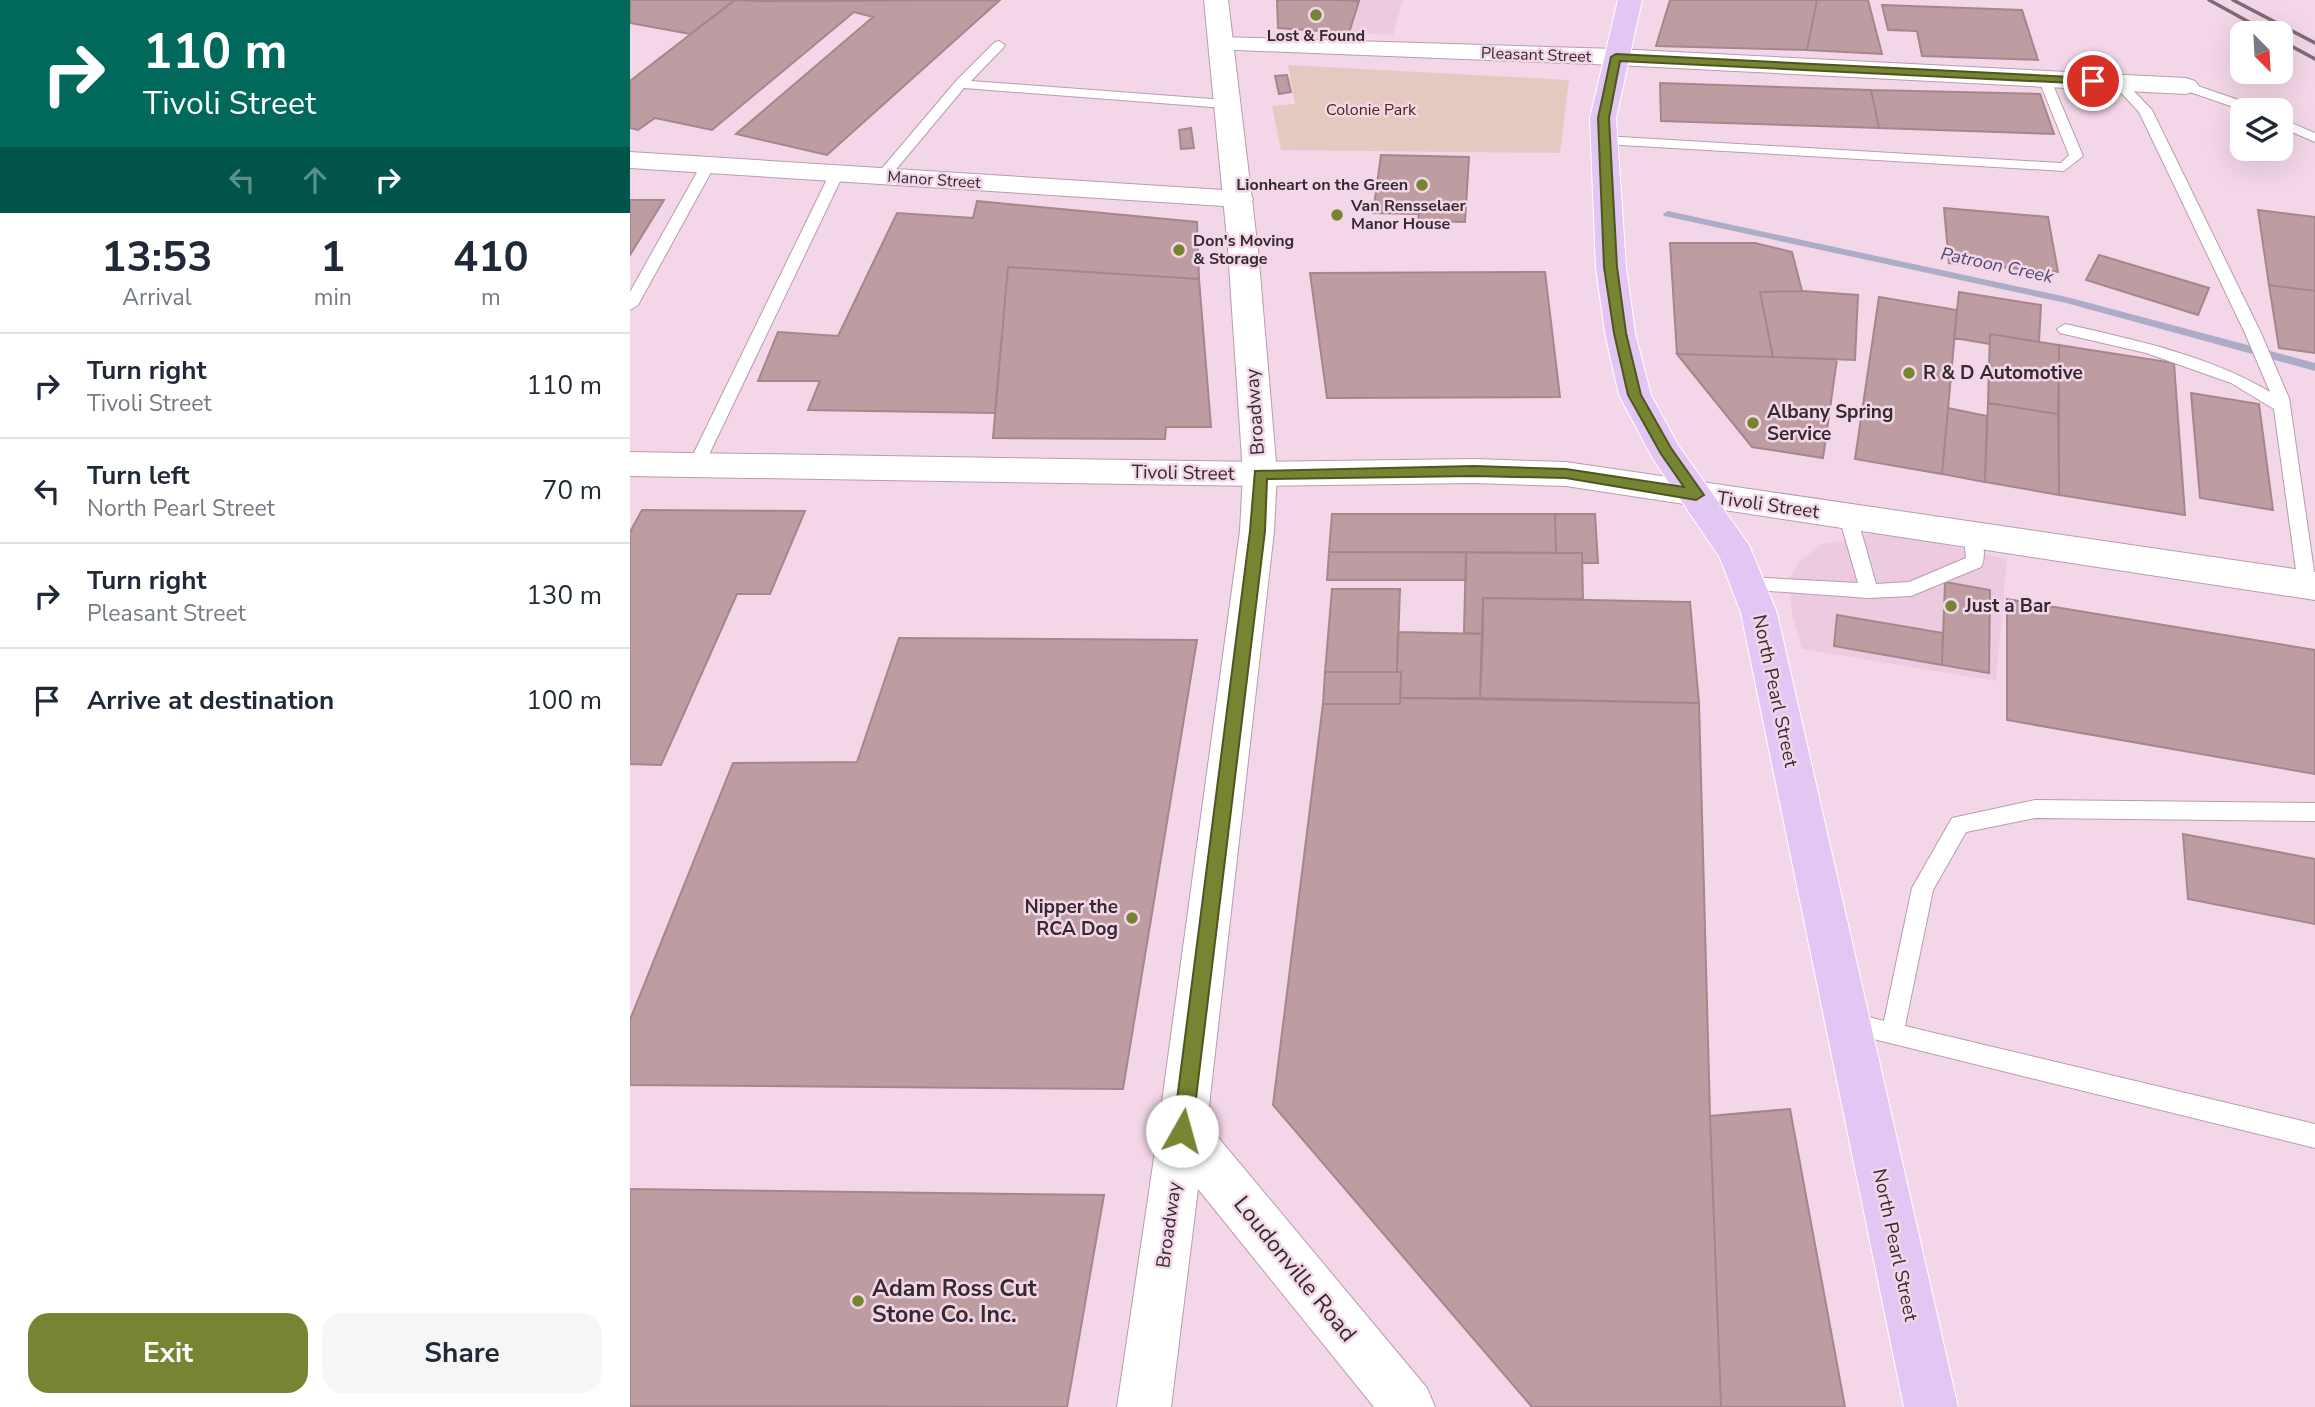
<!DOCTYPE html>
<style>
body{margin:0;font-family:"Nunito Sans",sans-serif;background:#f6f6f7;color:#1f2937;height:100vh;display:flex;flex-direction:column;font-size:26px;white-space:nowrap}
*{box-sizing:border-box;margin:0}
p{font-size:23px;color:#747a83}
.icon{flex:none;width:38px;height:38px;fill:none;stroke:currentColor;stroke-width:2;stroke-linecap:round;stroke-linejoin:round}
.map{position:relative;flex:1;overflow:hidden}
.drawer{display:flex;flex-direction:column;background:#fff;width:630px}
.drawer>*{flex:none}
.top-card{background:#00695c;color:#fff;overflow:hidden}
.needle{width:46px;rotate:156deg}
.tools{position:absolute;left:1600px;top:21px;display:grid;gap:14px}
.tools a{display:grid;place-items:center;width:63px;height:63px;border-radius:14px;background:#fff;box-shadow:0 7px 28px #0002;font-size:35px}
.pin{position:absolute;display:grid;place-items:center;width:60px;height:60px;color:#fff;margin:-30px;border:4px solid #fff;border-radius:50%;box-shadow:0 2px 7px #0007}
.me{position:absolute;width:77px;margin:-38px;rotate:7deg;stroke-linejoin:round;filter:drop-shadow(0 0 5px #0008)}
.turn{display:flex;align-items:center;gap:24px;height:147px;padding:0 28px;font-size:32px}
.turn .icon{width:91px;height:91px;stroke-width:2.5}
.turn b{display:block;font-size:49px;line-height:60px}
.lanes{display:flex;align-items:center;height:66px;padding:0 28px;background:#0003;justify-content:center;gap:35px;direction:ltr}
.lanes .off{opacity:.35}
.eta{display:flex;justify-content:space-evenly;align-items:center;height:119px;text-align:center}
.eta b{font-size:42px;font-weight:700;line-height:49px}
.cta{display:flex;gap:14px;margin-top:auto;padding:14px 28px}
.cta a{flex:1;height:80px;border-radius:21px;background:#778431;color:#fff;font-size:28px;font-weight:700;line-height:80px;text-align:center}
.cta a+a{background:#f6f6f7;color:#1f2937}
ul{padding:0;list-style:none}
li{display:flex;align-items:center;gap:21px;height:105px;padding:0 28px;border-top:2px solid #e0e1e3}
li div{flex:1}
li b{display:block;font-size:26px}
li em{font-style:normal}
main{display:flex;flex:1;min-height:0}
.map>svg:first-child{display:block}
.built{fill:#eccadf}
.green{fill:#e4c9c1}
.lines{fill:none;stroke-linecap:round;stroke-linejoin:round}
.stream{fill:#acacc9;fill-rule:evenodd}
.building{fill:#bd9da2;stroke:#a5868b;stroke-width:2}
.lane-casing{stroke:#b79dad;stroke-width:2}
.street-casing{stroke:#b79dad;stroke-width:2}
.secondary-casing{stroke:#b79dad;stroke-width:2}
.primary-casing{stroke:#fff;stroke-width:2}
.lane{fill:#fff;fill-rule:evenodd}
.street{fill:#fff;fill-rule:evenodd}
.secondary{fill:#fff;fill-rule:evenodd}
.primary{fill:#e3c6f4;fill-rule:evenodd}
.rail{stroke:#7d6c76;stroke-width:3.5}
.route{fill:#778431;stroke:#4d5620;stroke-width:2}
.poi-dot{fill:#778431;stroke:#f3d7e8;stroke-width:2.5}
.labels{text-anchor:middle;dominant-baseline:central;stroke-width:5;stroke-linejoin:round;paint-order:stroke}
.far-poi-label{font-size:16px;font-weight:bold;fill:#342a30;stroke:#f3d7e8;text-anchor:start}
.far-street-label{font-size:16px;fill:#342a30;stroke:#f3d7e8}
.far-park-label{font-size:16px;fill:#4f2216;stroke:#f3d7e8}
.far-water-label{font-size:18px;font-style:italic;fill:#4d4a75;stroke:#f3d7e8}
.poi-label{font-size:19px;font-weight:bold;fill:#342a30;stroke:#f3d7e8;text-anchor:start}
.street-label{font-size:19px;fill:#342a30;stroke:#f3d7e8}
.near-street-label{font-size:23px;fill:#342a30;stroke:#f3d7e8}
.near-poi-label{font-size:23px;font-weight:bold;fill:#342a30;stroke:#f3d7e8;text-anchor:start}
</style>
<main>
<section class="drawer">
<div class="top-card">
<div class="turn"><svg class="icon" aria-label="right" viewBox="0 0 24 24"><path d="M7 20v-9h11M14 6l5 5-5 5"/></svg><div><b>110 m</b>Tivoli Street</div></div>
<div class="lanes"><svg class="icon off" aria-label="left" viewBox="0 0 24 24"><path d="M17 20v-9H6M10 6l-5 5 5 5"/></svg><svg class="icon off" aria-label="ahead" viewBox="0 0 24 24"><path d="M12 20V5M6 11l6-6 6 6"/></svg><svg class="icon" aria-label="right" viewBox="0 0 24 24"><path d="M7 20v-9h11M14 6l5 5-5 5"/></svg></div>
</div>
<div class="eta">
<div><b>13:53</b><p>Arrival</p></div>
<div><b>1</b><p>min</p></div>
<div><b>410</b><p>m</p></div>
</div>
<ul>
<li><svg class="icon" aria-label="right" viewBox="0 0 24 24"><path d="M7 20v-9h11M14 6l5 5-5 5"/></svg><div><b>Turn right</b><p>Tivoli Street</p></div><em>110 m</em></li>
<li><svg class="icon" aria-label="left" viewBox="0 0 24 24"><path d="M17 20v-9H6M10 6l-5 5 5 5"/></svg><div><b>Turn left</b><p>North Pearl Street</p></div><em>70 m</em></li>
<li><svg class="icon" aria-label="right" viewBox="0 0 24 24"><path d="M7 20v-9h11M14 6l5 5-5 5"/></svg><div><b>Turn right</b><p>Pleasant Street</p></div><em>130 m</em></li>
<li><svg class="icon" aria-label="arrive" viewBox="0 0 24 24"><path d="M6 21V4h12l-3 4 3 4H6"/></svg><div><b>Arrive at destination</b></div><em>100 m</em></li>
</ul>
<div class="cta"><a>Exit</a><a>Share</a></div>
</section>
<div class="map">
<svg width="1685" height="1407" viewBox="0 0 1685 1407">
<rect width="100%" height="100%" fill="#f3d7e8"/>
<path class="built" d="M647,0h126l-10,35 -115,-7z
M1254,531l123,28 -11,122 -194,-32 -10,-36 -4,-33 11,-18 23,-18z"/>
<path class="green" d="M658,65l281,15 -9,73 -279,-3 -9,-44 23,-2z"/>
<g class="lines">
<path class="stream" d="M1038,211l399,86 248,66v8l-249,-68 -402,-87 -1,-2z"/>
</g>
<path class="building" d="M0,0h105l-45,34 -60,-11z
M105,0l23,1 242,-1 -173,155 -91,-21 137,-117 -19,-5 -142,118 -57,-12 -17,12 -8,-2v-47z
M647,0h63l19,1 -10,32 -71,-5z
M1040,0h147l-10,50 -151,-4z
M1187,0h51l14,54 -75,-4z
M1252,5l140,5 16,50 -116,-4 -5,-25 -29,-1z
M657,75l4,17 -12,2 -4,-18z
M1030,83l211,7 8,38 -218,-7z
M1241,90l169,4 14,40 -175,-6z
M561,128l3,20 -13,1 -2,-19z
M751,155l88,2 -4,65 -47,-1 1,-7 -46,-1z
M0,200h34l-34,55z
M347,201l220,21 2,57 -191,-12 -13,146 -187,-3 12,-29h-62l20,-49 60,4 59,-123 76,5z
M1314,208l104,9 10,55 -109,-9z
M1628,210l57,7v74l-46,-6z
M1040,243h85l37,9 10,39 -42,1 13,65 -96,-3z
M1469,255l110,33 -11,27 -112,-35z
M378,267l191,12 12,148h-45l-1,12 -172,-1z
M915,272l15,125 -233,1 -17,-125z
M1639,285l46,6v62l-36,-5z
M1172,291l56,4 -3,65 -82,-3 -13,-65z
M1329,292l82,13 -2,37 -49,-8v10l-36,-6z
M1249,297l78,13 -15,164 -87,-15z
M1360,334l69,11 -1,69 -70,-11z
M1429,345l115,18 11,152 -126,-20z
M1047,354l160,5 -14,99 -71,-11z
M1561,393l68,11 14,106 -73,-12z
M1358,403l70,11 1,81 -74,-13z
M1318,408l39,8 -2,66 -43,-8z
M12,510l163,1 -35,83h-33l-76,171 -31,-1v-232z
M702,514h223l1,39 -227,-1z
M925,514h40l3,49h-16v-10h-26z
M699,552h137v28h-139z
M836,552l116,1 1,46 -100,-1v36l-19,-1z
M1315,582l45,8 -1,83 -47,-8z
M702,589h68l-3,83h-72z
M853,598l207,4 9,101 -219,-5z
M1377,599l308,51v124l-308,-54z
M1207,615l106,18 -1,32 -108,-19z
M768,632l85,2 -3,64h-80l1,-26h-4z
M269,638l298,2 -74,449 -493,-4v-65l103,-257 124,-1z
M695,672h76l-1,32h-77z
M770,698l299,5 11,413 11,291h-189l-259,-302 50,-401h77z
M1553,834l132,25v65l-127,-25z
M1160,1109l55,298h-124l-11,-291z
M0,1189l474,6 -37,212 -437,-1z"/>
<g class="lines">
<g class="lane-casing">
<path id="lane" d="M369,41l6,4 -2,3 -32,33 254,19 7,4 -7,4 -261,-20 -76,91h-10v-6l78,-92 39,-39z
M1414,74l6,4 33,78 -19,15 -460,-27 -7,-4 7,-4 457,27 8,-8 -31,-77z
M1487,78l5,1 30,31 108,221 29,67 26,180 -2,12h-12l-3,-5 -24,-176 -43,-26 -85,-30 -86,-20 -3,-4 8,-5c70,16 143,31 205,68l-26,-61 -105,-219 -28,-30z
M1556,82l73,25 2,3h-19l-61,-21v-6z
M1650,118l35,15v9l-35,-15z
M78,161l7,4 -77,140 -8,5v-18l71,-127z
M207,169l7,4 -140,292 -2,4h-12l-2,-4 142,-292z
M1218,511l6,2 3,4 19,67 33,-2 57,-24 -2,-22 3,-5h12c5,9 7,27 2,36l-70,29 -42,2 -127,-9 -3,-5 3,-5 6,-2 110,6 -19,-66 3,-4z
M1405,800l280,3v18l-280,-3 -69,14 -33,58 -28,136 410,98v24l-474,-117 -3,-8 3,-8 8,-3 35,9 28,-133 40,-70z"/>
</g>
<g class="street-casing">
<path id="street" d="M591,37l395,12 570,29 9,3 4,5 -4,5 -9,3 -570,-29 -404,-16 -3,-5 3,-5z
M0,152l609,39 10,2 4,6 -4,6 -10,2 -609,-39z
M0,452l630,10 214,-3 92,3 749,110v28l-749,-114 -92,-3 -214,3 -630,-10z"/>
</g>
<g class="secondary-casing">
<path id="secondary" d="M574,0h24l30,250 19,224 -3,57 -67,593 220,264 8,19h-61l-176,-218 -27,218h-54l41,-276 82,-600 3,-57 -15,-224z"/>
</g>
<g class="primary-casing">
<path id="primary" d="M988,0h24l-26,118 10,149 9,66 16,62 27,50 71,100 28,68 181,794h-54l-163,-794 -21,-55 -67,-99 -34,-64 -14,-62 -9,-66 -6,-149z"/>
</g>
<use href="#lane" class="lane"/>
<use href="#street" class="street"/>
<use href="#secondary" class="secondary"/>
<use href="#primary" class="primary"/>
<path class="rail" d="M1579,0l60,33
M1603,0l82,43
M1650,40l35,19"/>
</g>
<path class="route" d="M986,54l477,24 5,3 -5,3 -473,-23 -11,57 8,149 9,66 15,62 30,53 33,47 -8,5 -130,-22 -92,-2 -207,3 -2,52 -73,600 -3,7 -7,3 -6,-3 -3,-7 77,-600 5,-60 219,-5 92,3 118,18 -23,-33 -33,-59 -14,-62 -10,-66 -6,-149 13,-61z"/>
<g class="poi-dot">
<circle cx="686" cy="15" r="7"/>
<circle cx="792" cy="185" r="7"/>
<circle cx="707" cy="215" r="7"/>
<circle cx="549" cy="250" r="7"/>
<circle cx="1279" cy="373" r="7"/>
<circle cx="1123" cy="423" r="7"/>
<circle cx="1321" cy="606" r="7"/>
<circle cx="502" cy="918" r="7"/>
<circle cx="228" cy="1301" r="7"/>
</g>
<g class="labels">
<g class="far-poi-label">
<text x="686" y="36" text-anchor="middle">Lost &amp; Found</text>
<text x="778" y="185" text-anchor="end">Lionheart on the Green</text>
<text x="721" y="206">Van Rensselaer<tspan x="721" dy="18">Manor House</tspan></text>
<text x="563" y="241">Don's Moving<tspan x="563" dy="18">&amp; Storage</tspan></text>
</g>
<g class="far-street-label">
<text transform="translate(906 55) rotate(2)">Pleasant Street</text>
<text transform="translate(304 180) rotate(4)">Manor Street</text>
</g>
<g class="far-park-label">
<text x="741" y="110">Colonie Park</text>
</g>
<g class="far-water-label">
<text transform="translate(1367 265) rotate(12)">Patroon Creek</text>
</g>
<g class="poi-label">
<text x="1293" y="373">R &amp; D Automotive</text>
<text x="1137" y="412">Albany Spring<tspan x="1137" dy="22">Service</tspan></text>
<text x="1335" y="606">Just a Bar</text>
<text x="488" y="907" text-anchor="end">Nipper the<tspan x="488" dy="22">RCA Dog</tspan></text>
</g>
<g class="street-label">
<text transform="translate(625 412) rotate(-94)">Broadway</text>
<text transform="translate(553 473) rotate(1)">Tivoli Street</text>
<text transform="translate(1138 505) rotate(8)">Tivoli Street</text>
<text transform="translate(1145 691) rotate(78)">North Pearl Street</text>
<text transform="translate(539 1225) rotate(-82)">Broadway</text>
<text transform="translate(1265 1245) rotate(78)">North Pearl Street</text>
</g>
<g class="near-street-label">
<text transform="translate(665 1269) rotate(51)">Loudonville Road</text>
</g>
<g class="near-poi-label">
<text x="242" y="1288">Adam Ross Cut<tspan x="242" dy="26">Stone Co. Inc.</tspan></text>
</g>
</g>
</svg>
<div class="tools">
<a><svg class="needle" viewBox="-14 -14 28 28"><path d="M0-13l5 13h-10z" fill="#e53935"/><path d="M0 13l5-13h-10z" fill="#747a83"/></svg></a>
<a><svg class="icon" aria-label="layers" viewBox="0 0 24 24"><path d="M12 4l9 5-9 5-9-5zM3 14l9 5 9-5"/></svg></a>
</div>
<div class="pin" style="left:1463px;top:81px;background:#d93025"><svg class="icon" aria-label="arrive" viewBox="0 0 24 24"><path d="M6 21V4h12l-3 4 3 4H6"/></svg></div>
<svg class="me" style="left:552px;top:1131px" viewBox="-20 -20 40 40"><circle r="19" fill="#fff"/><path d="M0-13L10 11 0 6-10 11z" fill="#778431"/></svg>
</div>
</main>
